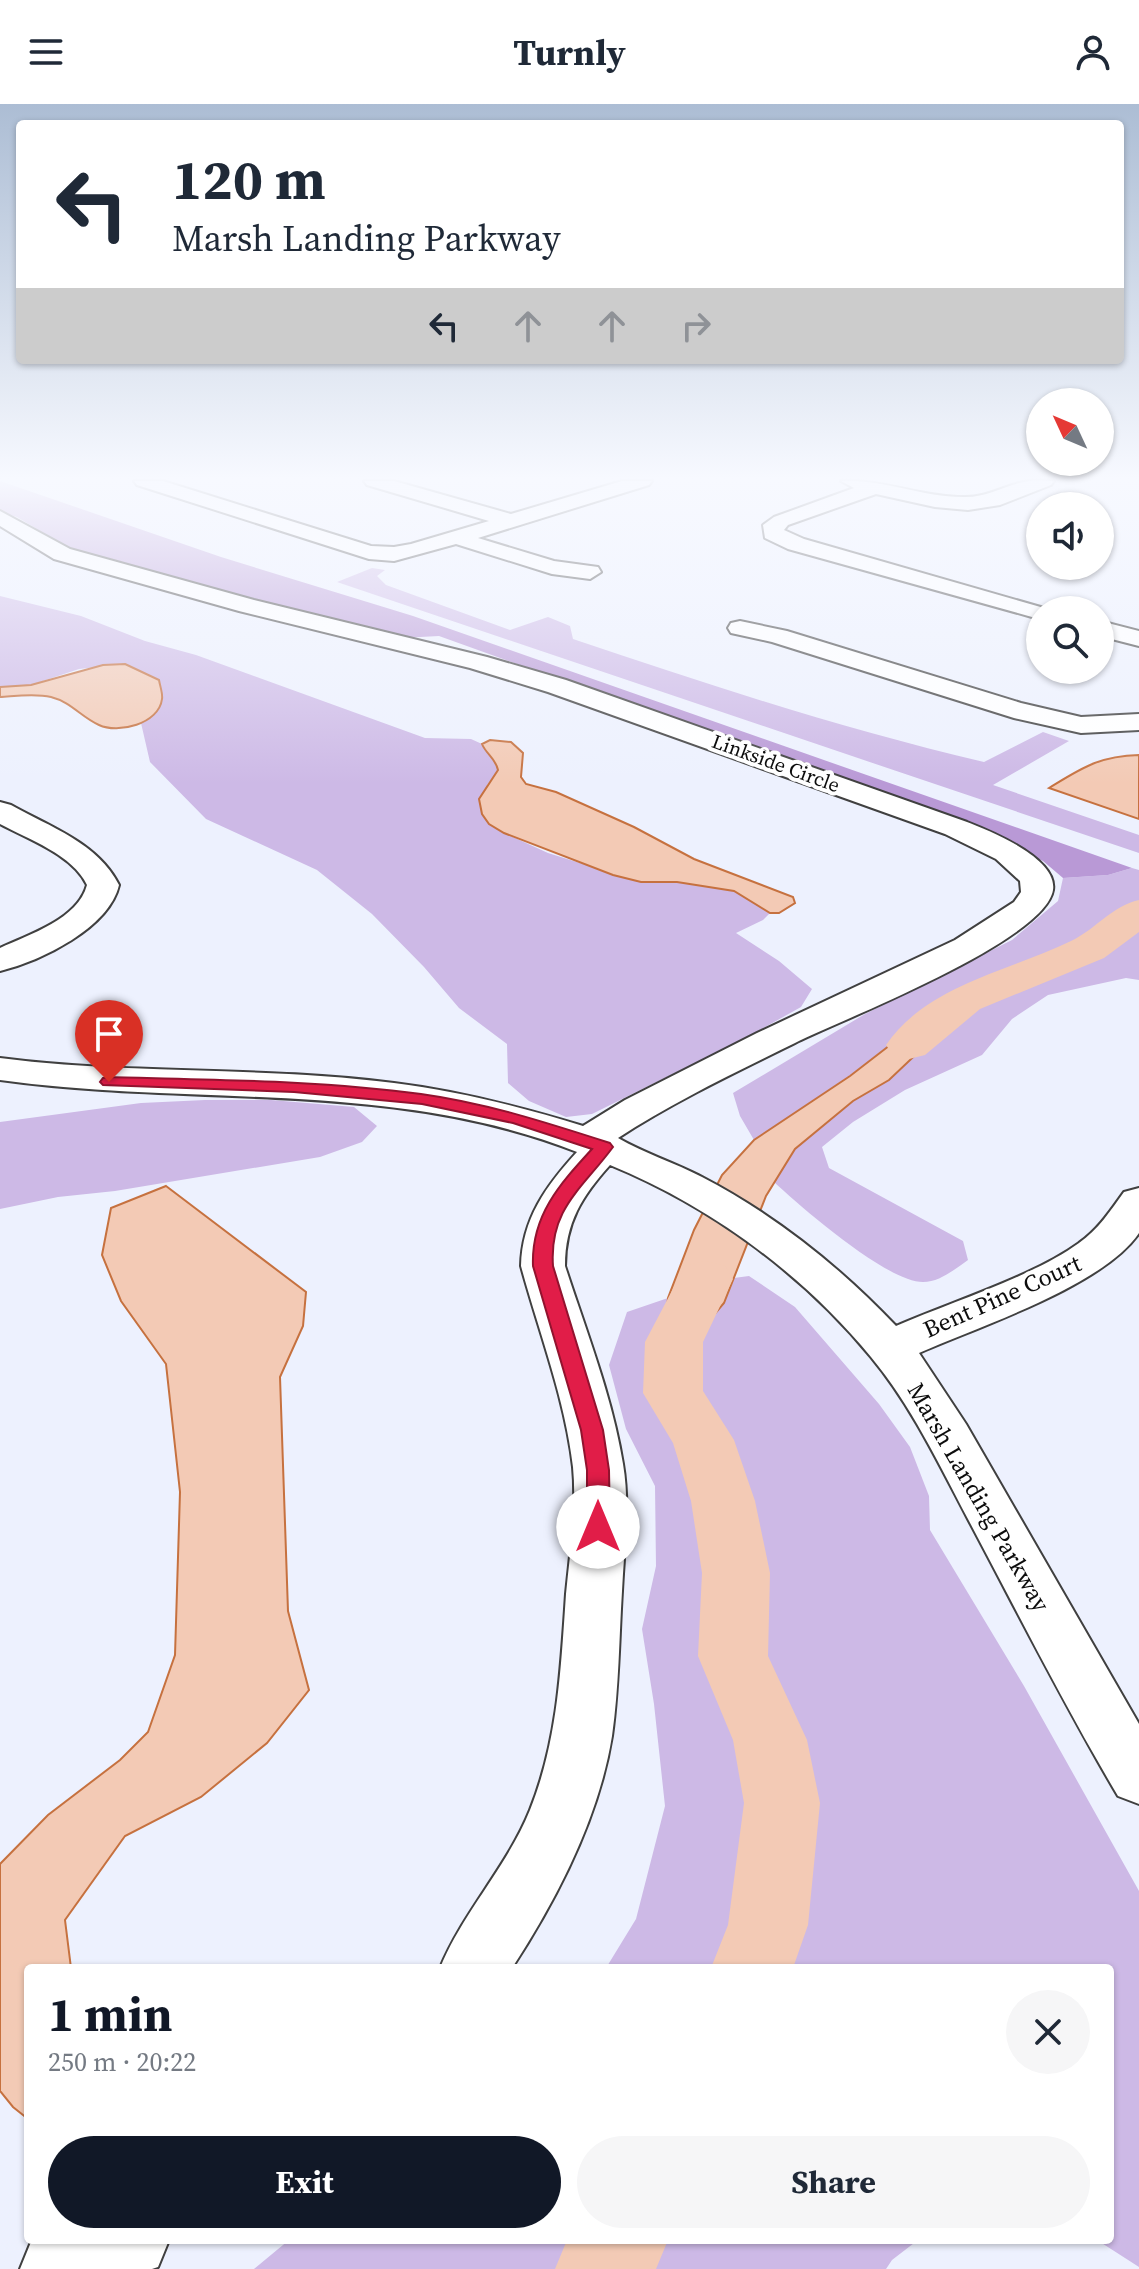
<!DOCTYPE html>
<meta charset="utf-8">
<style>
body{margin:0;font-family:"Source Serif 4",serif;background:#f6f6f7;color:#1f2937;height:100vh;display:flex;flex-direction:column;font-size:30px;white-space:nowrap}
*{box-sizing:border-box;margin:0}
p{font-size:26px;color:#747a83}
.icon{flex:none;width:44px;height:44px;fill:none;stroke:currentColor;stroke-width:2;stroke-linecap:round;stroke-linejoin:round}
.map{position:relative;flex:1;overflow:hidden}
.drawer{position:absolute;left:24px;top:1860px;width:1090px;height:280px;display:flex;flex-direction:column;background:#fff;border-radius:8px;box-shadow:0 2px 6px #0004}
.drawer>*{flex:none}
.banner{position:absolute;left:16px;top:16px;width:1108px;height:244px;border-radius:8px;box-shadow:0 2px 6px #0004;background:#fff;color:#1f2937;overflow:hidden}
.needle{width:52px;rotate:314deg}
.tools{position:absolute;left:1026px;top:284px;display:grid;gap:16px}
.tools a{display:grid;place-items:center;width:88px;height:88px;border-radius:50%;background:#fff;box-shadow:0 2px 6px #0004;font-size:40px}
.pin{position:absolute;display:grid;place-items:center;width:68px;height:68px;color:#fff;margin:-82px -34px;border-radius:50% 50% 50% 0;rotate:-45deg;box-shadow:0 0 8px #0007}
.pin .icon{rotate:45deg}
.me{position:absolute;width:88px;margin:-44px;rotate:0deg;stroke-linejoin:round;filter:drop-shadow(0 0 6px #0008)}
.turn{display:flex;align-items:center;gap:28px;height:168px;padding:0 24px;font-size:36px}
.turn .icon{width:104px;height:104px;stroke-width:2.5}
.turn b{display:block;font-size:56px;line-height:68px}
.lanes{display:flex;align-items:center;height:76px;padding:0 24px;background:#0003;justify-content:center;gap:40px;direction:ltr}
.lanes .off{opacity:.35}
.round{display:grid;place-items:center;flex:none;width:84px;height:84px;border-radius:42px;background:#f6f6f7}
.overview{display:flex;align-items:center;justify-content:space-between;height:136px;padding:0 24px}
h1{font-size:48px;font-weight:700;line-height:60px;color:#111827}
.cta{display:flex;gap:16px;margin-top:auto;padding:16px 24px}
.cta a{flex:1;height:92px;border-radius:48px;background:#111827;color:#fff;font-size:32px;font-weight:700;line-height:92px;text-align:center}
.cta a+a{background:#f6f6f7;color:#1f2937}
header{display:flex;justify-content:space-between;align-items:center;height:104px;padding:0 24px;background:#fff;font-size:36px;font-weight:700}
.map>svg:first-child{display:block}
.green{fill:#cdb9e6}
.forest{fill:#b999d6}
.water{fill:#f3cab5;stroke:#c6713f;stroke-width:2}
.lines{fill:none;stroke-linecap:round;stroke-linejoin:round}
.river{fill:#f3cab5;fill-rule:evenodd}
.minor-casing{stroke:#404040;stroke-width:4}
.minor{fill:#fff;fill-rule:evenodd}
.route{fill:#e11d48;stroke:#92132f;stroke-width:2}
.labels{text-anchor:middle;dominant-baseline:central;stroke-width:8;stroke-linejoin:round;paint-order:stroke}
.far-street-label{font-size:20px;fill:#0d0d0d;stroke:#fff}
.street-label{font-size:24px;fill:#0d0d0d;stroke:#fff}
</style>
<header><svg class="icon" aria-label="menu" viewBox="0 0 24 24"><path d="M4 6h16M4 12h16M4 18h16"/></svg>Turnly<svg class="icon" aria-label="person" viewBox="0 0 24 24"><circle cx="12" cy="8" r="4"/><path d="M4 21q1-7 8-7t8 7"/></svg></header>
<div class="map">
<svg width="1139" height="2165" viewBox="0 0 1139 2165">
<rect width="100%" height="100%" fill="#edf1fe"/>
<path class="green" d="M372,464l13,2 -8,6 9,9 124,45 38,-13 22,9 3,13c136,46 271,90 411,123l59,-30 26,9 -76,44 146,50v18l-802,-271z
M0,492l81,20 64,25 51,14 229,83 46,1 11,5c4,10 14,15 16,26l-11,15 17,48 44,20 93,29h36l57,9 36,22 -7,7 -27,13 43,28 33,28 -11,18 -52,29 -157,78 -26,3 -37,-16 -21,-18 -1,-39 -48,-36 -35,-41 -52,-53 -55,-44 -111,-51 -56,-57 -9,-39c19,-13 22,-21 18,-43l-34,-16 -46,5 -48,16 -31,2z
M1132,764l7,2v110l-13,-2 -78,17 -36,24 -30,36 -77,35 -52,32 -31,25 7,21 134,73 5,19c-13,9 -28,22 -45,22 -36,0 -122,-75 -149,-100l21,-33 58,-48 36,-21 29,-29 28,-50 -97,75 -95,64 -14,-24 -7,-23 132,-79 147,-74 46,-39 5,-23 45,-3z
M205,996h66l83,7 23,19 -15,16 -42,15 -205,34 -57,6 -58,12v-87l141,-19z
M749,1172l46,31 84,97 31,43 19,49 1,34 94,156 115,205v376l-42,-27h13v-272h-504l30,-49 29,-113 -11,-102 -12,-75 14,-63 -1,-80 -29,-57 -17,-64 18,-53 41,-14 -2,24 58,-19 10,-25z
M289,2136h629l-26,20 -6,9h-632z"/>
<path class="forest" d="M0,377l221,76 192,59 719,252 -24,7 -45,3 -20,-17 -63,-30 -541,-195 -38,2 -326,-86 -58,-35 -17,-5z"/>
<path class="water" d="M125,560l34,16c1,6 4,14 3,19 -3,25 -44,35 -63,26 -18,-8 -28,-23 -48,-28 -16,-4 -35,-1 -51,0v-10l31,-2 72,-20z
M490,636l21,2 12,11 -2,24 5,7 30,8 78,35 60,32 99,38 2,6 -16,10h-9l-36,-22 -57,-9h-36l-28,-7 -109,-42 -15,-9 -7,-10 -3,-15 19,-29c-2,-11 -12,-16 -16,-26z
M1139,651v64l-90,-31c33,-20 50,-32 90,-33z
M964,896l2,7 -77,73 -36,21 -58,48 -29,47 -42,107 -22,26 -28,13 -8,-20 2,-24 26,-68 28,-55 32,-35 96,-64 97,-75z
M166,1082l140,106 -3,34 -23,51 8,234 21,79 -42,53 -66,54 -76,39 -60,84 6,48h-43v151l-15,-12 -13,-16v-227l48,-49 72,-55 28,-28 27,-77 5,-163 -14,-128 -45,-63 -19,-46 9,-47z"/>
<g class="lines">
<path class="river" d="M1139,796v32l-35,26 -124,51 -55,46 -16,4 -16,-4 -7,-10c41,-60 124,-74 185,-104 25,-12 41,-35 68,-41z
M705,1157l20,5 8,13 -30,63v49l31,49 21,61 15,72 -2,83 39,84 13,63 -12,122 -15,43h-82l17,-43 16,-122 -11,-63 -35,-84 4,-83 -11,-72 -18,-58 -30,-50 2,-51 40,-76z
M567,2136h101l-12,29h-101z"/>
<g class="minor-casing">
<path id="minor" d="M134,377h29l208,65 23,1 17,-3 78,-23 -122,-36 -3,-4h30l117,33 111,-33h30l-3,4 -171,53 76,23 44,6 3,5 -11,7 -38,-5 -96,-30 -62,17 -25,-2 -232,-74z
M841,377c42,-2 80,16 122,16 25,1 43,-13 66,-16 8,-1 17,0 25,0l-3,4 -51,20 -32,5 -33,-3 -59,-13 -88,31 -4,5 20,9 247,71h-11v9l-8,-2 -244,-68 -23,-11 -2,-13 11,-8 80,-29z
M0,407l70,38 184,51 233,57 79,23 401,142c23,9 91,36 86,68 -8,51 -210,129 -258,153 -59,29 -122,59 -177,95 26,15 57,25 84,39 73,38 137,89 194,149 55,-24 136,-49 183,-83 19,-13 32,-33 45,-51l15,-4v45c-36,53 -159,93 -220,120l47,71 173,300v80l-21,-8c-54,-91 -101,-185 -150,-277 -29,-55 -57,-114 -97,-162 -68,-83 -161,-151 -261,-192 -28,31 -45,58 -45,101 21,65 47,130 58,198 7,41 1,85 -1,127 -3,48 -3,96 -10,145 -13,81 -55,163 -100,232h-72c23,-56 67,-101 90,-158 28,-70 31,-142 36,-216 4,-42 11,-85 7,-127 -8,-69 -34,-135 -52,-201 1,-47 25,-80 56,-114 -184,-73 -385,-45 -577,-72v-22c131,17 263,8 394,25 65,8 127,24 189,43l42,-26 132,-67 198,-93 59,-38 7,-10 -1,-11 -24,-22 -51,-25 -397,-142 -78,-24 -231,-57 -185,-52 -54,-33z
M740,517l47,10 234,72 60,14 58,-3v16l-58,3 -67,-15 -242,-76 -41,-9 -3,-5 3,-5z
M1100,517l39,10v15l-39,-10z
M0,698l11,3c39,22 87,38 108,80 -10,43 -78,76 -119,86v-23c30,-14 78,-29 87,-63 -14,-30 -59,-46 -87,-61z
M36,2136h133l-11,27 -6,2h-132l11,-27z"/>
</g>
<use href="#minor" class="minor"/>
</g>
<linearGradient id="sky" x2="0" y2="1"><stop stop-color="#acbdd4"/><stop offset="0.55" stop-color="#f7f9ff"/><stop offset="1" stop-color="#f7f9ff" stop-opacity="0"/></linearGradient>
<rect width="1139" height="680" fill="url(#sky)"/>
<path class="route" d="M109,973c104,3 209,3 312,17 65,9 127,29 189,49l3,4c-31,42 -64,62 -60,119l50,164 6,40 1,57 -4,6 -8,2 -8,-2 -3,-6v-57l-6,-40 -48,-164c-2,-50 26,-81 59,-117l-79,-26 -91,-19 -128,-12 -191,-7 -3,-3 3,-4z"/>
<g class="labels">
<g class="far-street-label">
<text transform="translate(776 659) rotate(20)">Linkside Circle</text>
</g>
<g class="street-label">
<text transform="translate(1002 1192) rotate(-24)">Bent Pine Court</text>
<text transform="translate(979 1393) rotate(60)">Marsh Landing Parkway</text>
</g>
</g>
</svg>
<div class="tools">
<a><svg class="needle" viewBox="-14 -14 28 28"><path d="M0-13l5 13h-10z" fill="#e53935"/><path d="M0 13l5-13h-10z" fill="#747a83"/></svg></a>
<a><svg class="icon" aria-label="sound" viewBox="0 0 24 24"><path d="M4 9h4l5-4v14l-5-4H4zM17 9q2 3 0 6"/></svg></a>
<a><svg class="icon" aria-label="search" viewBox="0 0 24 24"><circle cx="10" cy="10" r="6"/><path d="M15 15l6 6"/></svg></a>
</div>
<div class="pin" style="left:109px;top:978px;background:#d93025"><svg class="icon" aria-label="arrive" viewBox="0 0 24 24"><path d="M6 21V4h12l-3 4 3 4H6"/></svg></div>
<svg class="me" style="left:598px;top:1423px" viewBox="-20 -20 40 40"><circle r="19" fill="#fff"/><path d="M0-13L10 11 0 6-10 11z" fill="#e11d48"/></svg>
<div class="banner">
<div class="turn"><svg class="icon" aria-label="left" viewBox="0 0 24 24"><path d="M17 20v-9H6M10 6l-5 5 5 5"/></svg><div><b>120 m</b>Marsh Landing Parkway</div></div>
<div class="lanes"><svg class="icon" aria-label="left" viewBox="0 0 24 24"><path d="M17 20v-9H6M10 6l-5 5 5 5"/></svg><svg class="icon off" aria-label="ahead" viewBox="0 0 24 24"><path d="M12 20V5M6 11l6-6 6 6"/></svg><svg class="icon off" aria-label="ahead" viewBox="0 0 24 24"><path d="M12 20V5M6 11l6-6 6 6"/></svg><svg class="icon off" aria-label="right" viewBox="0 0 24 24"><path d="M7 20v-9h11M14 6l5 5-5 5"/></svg></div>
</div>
<section class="drawer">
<div class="overview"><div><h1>1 min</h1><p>250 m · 20:22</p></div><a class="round"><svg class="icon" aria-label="close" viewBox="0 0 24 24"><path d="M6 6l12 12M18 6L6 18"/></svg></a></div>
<div class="cta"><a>Exit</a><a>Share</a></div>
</section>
</div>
